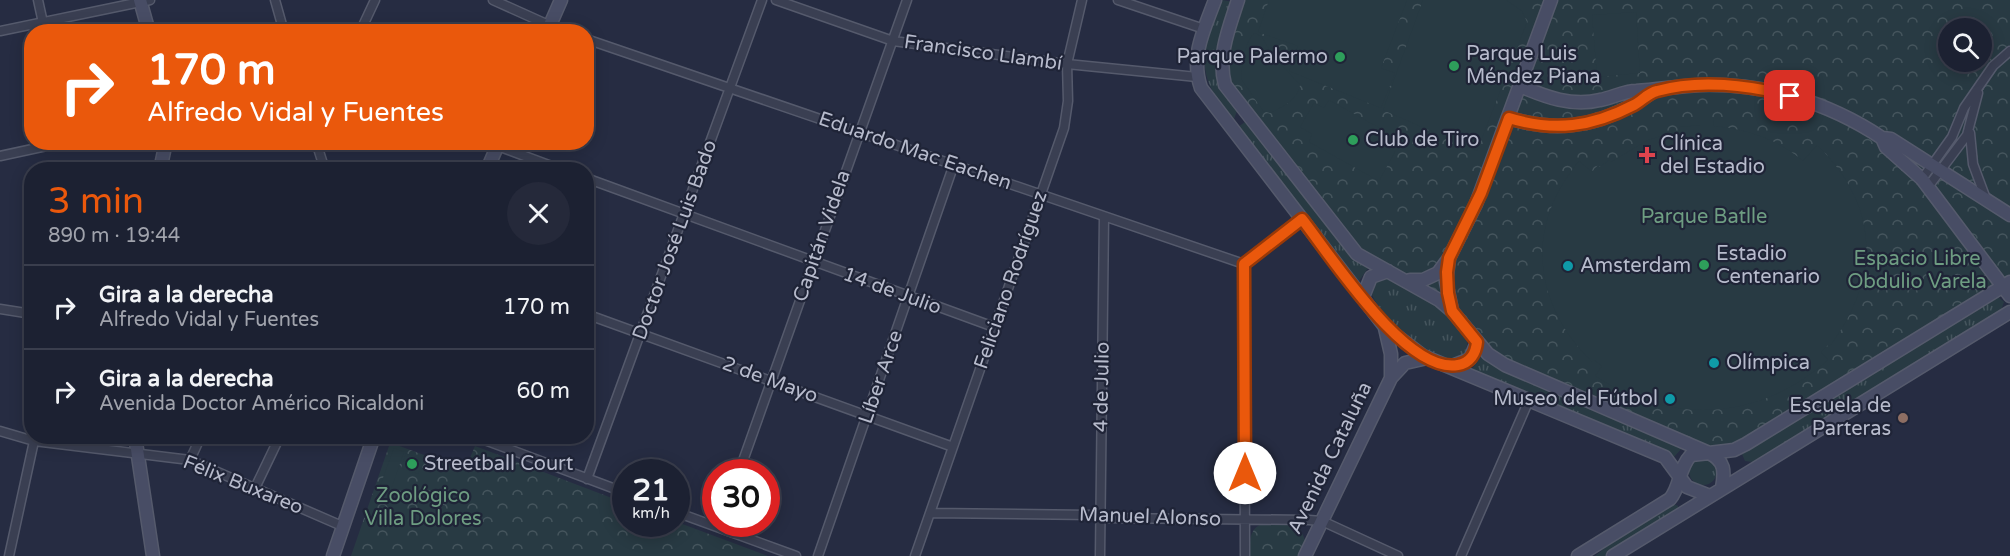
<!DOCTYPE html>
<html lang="es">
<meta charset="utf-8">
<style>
body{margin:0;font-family:"Varela Round",sans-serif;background:#25293a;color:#f1f3f6;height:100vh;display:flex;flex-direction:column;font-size:22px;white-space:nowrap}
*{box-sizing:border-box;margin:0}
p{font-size:20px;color:#a0a3ac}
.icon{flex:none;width:33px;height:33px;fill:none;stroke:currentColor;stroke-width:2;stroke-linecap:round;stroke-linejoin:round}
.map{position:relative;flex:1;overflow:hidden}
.details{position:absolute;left:24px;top:162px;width:570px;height:282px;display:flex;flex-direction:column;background:#1c2132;border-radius:24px;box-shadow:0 3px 15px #0003,0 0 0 2px #3a3e4d}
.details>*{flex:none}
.banner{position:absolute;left:24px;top:24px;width:570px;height:126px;border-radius:24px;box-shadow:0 3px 15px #0003,0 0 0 2px #3a3e4d;background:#ea580c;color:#fff;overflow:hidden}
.controls{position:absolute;left:1938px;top:18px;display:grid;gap:12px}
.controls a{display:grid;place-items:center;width:54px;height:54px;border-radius:50%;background:#1c2132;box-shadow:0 3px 15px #0003,0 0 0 2px #3a3e4d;font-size:30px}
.speed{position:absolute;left:612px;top:459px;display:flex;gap:12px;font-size:30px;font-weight:700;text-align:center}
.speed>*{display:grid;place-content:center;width:78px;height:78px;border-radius:50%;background:#1c2132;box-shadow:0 3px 15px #0003,0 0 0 2px #3a3e4d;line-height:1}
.speed small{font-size:15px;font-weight:400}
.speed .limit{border:9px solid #d22;background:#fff;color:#111}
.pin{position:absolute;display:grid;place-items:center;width:51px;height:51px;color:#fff;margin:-26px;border-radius:12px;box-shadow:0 3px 9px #0006}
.me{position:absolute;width:66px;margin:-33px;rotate:0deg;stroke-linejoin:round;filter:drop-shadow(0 0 4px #0008)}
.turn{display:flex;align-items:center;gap:21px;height:126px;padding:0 24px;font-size:27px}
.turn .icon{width:78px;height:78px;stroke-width:2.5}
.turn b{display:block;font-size:42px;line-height:51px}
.round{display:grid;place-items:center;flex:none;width:63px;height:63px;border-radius:32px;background:#25293a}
.overview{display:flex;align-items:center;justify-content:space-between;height:102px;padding:0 24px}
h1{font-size:36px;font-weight:600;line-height:45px;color:#ea580c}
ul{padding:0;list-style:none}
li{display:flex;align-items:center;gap:18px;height:84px;padding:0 24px;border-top:2px solid #3a3e4d}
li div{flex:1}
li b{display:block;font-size:22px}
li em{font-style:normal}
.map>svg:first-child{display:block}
.grass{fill:url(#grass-tufts)}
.park{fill:url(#park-crowns);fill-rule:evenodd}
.pitch{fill:#283a43}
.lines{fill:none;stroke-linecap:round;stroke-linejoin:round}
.street-casing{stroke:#555a6c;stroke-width:11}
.secondary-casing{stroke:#555a6c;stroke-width:15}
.street{stroke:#3a3f52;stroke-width:8}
.secondary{stroke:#484d65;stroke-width:12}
.route-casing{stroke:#983908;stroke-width:15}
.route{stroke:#ea580c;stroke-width:10}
.leisure-dot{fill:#2e9e5b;stroke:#1f2437;stroke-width:2}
.health-dot{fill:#e0444e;stroke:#1f2437;stroke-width:2}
.culture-dot{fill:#0f9aa8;stroke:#1f2437;stroke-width:2}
.education-dot{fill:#8d6e63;stroke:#1f2437;stroke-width:2}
.labels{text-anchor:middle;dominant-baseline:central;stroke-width:4.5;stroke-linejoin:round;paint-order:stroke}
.street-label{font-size:20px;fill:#b7bbcc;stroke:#1f2437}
.poi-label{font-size:20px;fill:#b7bbcc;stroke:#1f2437;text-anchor:start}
.park-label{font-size:20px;fill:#6e9d82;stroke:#1f2437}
</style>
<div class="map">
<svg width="2010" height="556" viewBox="0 0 2010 556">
<defs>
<pattern id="grass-tufts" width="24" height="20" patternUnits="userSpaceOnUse" patternTransform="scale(1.5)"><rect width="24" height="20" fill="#283a43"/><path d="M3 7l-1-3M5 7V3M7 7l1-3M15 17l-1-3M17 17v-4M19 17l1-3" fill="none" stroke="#45555d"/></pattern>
<pattern id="park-crowns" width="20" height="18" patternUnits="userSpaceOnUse" patternTransform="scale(1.5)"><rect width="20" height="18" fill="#283a43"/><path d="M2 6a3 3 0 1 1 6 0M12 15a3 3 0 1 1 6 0" fill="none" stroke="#45555d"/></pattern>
</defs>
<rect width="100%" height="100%" fill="#262c42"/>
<path class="grass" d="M1222,0l11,2c-18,47 -28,66 4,109l-3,8 -4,-1c-37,-49 -28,-65 -8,-118z
M1245,122l107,134 16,12 -9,13 -121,-154z
M1389,278c32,16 57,32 79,62l-3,14c-26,21 -83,-37 -93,-59l5,-14z
M1997,296l7,6 -3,8 -248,152 -8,-1 -3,-7 3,-4z
M1482,355l200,92v1l-8,9 -202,-88z
M1689 471a14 14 0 1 1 28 0a14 14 0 1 1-28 0Z
M1672,503l6,3v5l-73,45h-10l32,-26z"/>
<path class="park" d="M1238,0h772v282l-264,162 -28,9 -213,-88 -53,-54 -81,-47 -149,-189zM1948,28h34v34h-34z
M394,444l71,26 10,-24 150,57 1,21 51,-2 91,34h-417l38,-110z
M1263,523h29l8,5 5,12 -6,16h-49c0,-15 -2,-26 13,-33z"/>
<path class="pitch" d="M1269,0h138l-26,68 14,5 -14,35 -92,-37 9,-25 -40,-14z
M1423,0h83l16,11 5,11 -50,129 -94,-41z
M1636,12l4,61 -43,4 -5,-62z
M1255,33l7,4 9,16 29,32c-2,14 -17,22 -30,28l-7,-2 -21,-31c-1,-13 2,-39 13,-47z
M1329,100l67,37v13l-17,31 -70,-39 3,-8 -12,-7 14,-24 10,5z
M1701,118h12l1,8c32,3 64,13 89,35l14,-16c63,61 64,132 13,201l-2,-1 -7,7 7,8c-69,61 -156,66 -233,16l7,-10 -8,-6 -2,2c-60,-59 -67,-136 -13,-201l13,11 6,-7 2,2 9,-7 2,2 37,-22 31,-9 1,-4 21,-2z
M394,448l10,4 -17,49 -11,-4z
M406,453l18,7 -6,14 -17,-6z"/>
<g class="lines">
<g class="street-casing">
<path id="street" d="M38,0l7,32
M275,0l9,32
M493,0l71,32
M776,0l117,41 174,23 130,13
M1118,0l86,29
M0,31l150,-31
M360,32l15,-32
M586,39l658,225
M1970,133l3,31 13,35
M316,142l9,28
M487,142l75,28
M0,156l65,-14
M586,178l408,149
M1922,179l30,-42 12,-29 29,-42 17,-15
M1928,187l39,-52 11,-42
M1244,264l1,292
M1244,264l58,-45
M0,309l32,5
M586,314l367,133
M0,431l34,10 156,19 152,66
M474,436l152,57
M190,460l11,-24
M739,472l168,-472
M587,479l175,-479
M255,488l25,-52
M676,512l120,44
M931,513l161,2 16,3 201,2 13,1 76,35
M9,556l25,-115
M818,556l136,-392
M915,556l149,-428 4,-27 -1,-37 15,-64
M1100,556l4,-339
M1461,556l68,-156"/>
</g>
<g class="secondary-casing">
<path id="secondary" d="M140,0l9,32
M1215,0c-11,30 -25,56 -14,88l184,239 38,29 242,101 22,30 23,9
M1238,0c-9,28 -21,56 -13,85l132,169 82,46 13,11 36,43 17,11 204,88 25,-3 12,-6 264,-162
M547,32l14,-32
M1520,86c26,11 52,21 80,14 12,-2 24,-9 36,-9 21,-1 42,-5 64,-6 65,-2 128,17 182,53l9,1 119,76
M1509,118c54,17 99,6 145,-27
M1882,138l4,9 36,32 88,117
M160,170l6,-28
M487,170l12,-28
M1449,259l-3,23 6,28
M1410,280h13l15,-7 11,-15 27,-54 75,-204
M1363,297l8,-20 17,-6
M1385,328l6,26v24
M1452,366l18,-7 7,-17
M135,436l18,120
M333,556l41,-120
M1305,556l86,-178 14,-15 22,-5
M1578,556l92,-57c11,-13 8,-30 21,-44l18,-2c16,8 16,18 13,35
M1613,556l397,-244"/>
</g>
<use href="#street" class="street"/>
<use href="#secondary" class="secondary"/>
</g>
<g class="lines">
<g class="route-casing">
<path id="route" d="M1245,473l-1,-209 58,-45c29,37 105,156 156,146 12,-2 18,-12 19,-23l-25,-31 -4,-18 -1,-21 2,-14 32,-65 28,-75c45,14 83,9 125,-13 8,-4 14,-12 23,-14 42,-12 92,-6 133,5"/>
</g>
<use href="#route" class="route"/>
</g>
<g class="leisure-dot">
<circle cx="1340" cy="57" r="6"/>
<circle cx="1454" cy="66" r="6"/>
<circle cx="1353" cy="140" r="6"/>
<circle cx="1704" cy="265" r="6"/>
<circle cx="412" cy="464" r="6"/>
</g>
<path class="health-dot" d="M1644 146h6v6h6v6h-6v6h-6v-6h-6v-6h6z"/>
<g class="culture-dot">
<circle cx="1568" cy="266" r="6"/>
<circle cx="1714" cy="363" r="6"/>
<circle cx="1670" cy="399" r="6"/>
</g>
<circle class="education-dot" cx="1903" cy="418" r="6"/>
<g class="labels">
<g class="street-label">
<text transform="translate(983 53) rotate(8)">Francisco Llambí</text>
<text transform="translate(915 151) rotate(19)">Eduardo Mac Eachen</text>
<text transform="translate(822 236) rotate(-71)">Capitán Videla</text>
<text transform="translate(675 240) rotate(-70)">Doctor José Luis Bado</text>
<text transform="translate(1011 280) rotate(-71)">Feliciano Rodríguez</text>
<text transform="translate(892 291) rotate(20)">14 de Julio</text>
<text transform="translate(881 377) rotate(-71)">Líber Arce</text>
<text transform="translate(770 380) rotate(20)">2 de Mayo</text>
<text transform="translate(1102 387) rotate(-89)">4 de Julio</text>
<text transform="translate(1330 458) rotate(-64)">Avenida Cataluña</text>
<text transform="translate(243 485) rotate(22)">Félix Buxareo</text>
<text transform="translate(1150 517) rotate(2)">Manuel Alonso</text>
</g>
<g class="poi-label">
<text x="1466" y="54">Parque Luis<tspan x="1466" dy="23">Méndez Piana</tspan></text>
<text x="1328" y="57" text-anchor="end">Parque Palermo</text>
<text x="1365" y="140">Club de Tiro</text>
<text x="1660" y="144">Clínica<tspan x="1660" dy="23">del Estadio</tspan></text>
<text x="1716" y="254">Estadio<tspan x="1716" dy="23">Centenario</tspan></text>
<text x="1580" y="266">Amsterdam</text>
<text x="1726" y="363">Olímpica</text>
<text x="1658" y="399" text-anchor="end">Museo del Fútbol</text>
<text x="1891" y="406" text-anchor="end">Escuela de<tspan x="1891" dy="23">Parteras</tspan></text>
<text x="424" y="464">Streetball Court</text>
</g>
<g class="park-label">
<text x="1704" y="217">Parque Batlle</text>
<text x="1917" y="259">Espacio Libre<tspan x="1917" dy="23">Obdulio Varela</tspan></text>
<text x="423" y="496">Zoológico<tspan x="423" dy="23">Villa Dolores</tspan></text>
</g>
</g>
</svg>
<div class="controls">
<a><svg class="icon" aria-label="search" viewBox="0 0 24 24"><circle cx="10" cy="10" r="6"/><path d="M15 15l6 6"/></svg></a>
</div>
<div class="speed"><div>21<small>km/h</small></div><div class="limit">30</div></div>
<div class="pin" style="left:1790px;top:96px;background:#d93025"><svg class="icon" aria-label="arrive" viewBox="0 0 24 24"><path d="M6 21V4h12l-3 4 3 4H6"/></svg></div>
<svg class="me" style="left:1245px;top:473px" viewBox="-20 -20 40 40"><circle r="19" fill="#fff"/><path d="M0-13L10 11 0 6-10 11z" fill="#ea580c"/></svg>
<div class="banner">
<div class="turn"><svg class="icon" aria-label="right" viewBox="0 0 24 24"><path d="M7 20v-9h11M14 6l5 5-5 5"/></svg><div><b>170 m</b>Alfredo Vidal y Fuentes</div></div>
</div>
<section class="details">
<div class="overview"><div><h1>3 min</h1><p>890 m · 19:44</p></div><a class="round"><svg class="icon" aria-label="close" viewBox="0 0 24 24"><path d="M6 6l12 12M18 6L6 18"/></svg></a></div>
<ul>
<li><svg class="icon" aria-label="right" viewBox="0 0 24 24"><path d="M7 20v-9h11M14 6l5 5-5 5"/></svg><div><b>Gira a la derecha</b><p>Alfredo Vidal y Fuentes</p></div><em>170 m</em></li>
<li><svg class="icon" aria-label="right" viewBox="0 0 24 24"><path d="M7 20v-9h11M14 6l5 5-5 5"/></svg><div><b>Gira a la derecha</b><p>Avenida Doctor Américo Ricaldoni</p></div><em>60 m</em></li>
</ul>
</section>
</div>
